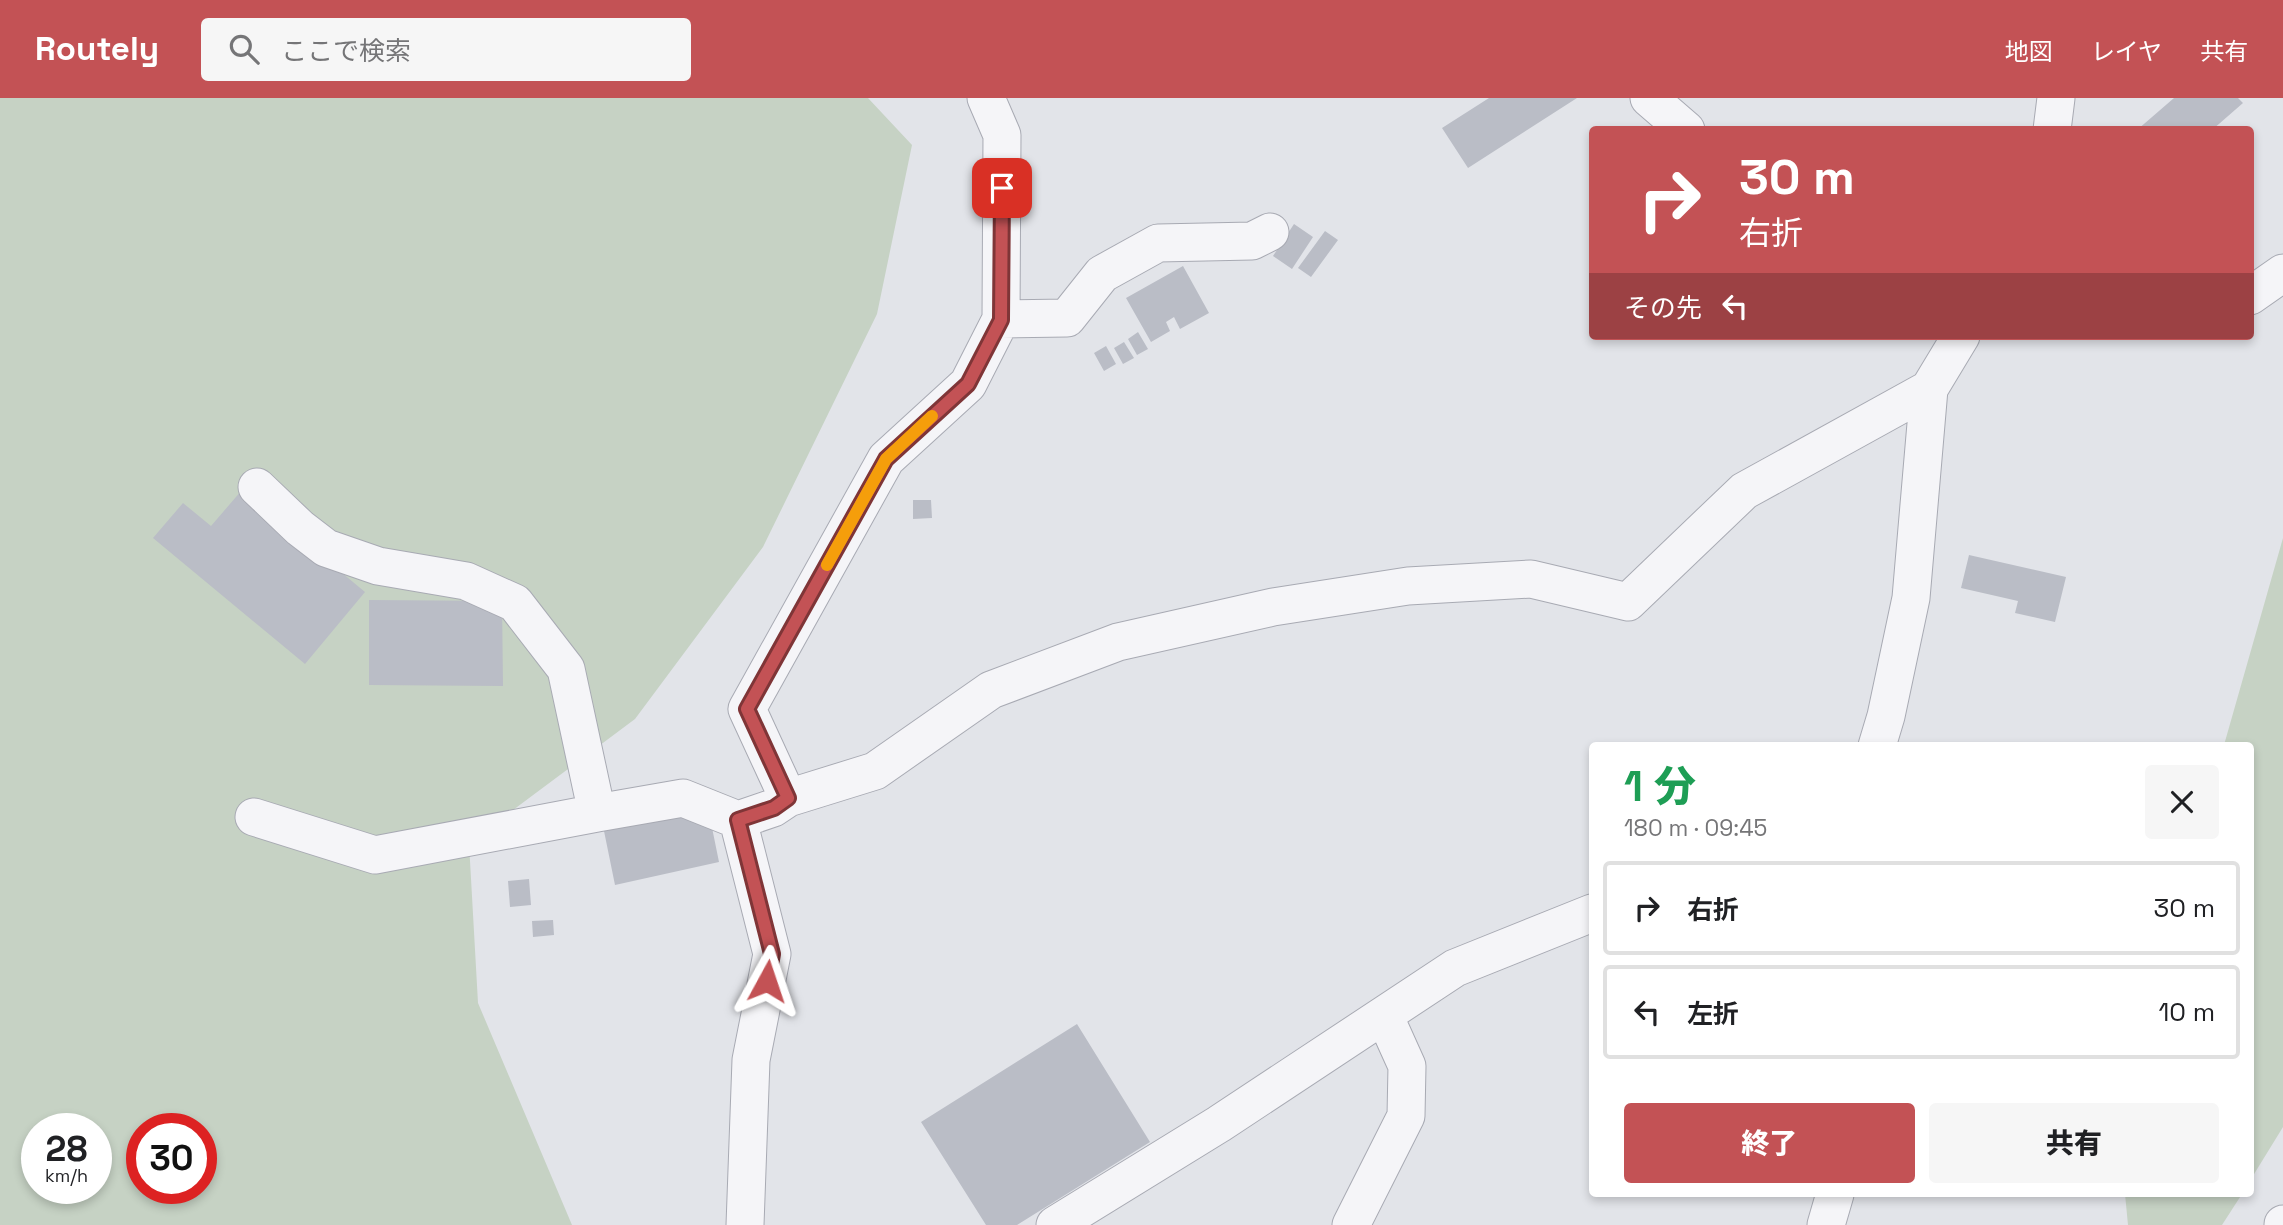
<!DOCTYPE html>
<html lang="ja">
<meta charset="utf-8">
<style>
body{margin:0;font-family:"Space Grotesk","Noto Sans JP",sans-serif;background:#f6f6f6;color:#202124;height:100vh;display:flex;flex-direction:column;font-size:26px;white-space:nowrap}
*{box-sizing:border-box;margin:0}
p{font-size:23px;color:#757577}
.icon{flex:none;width:38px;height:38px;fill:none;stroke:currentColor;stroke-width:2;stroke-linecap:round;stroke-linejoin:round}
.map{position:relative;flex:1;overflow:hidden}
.details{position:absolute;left:1589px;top:644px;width:665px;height:455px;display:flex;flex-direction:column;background:#fff;border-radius:7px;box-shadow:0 4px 10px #0003}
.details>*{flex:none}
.top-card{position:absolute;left:1589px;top:28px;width:665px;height:214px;border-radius:7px;box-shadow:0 4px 10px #0003;background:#c35255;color:#fff;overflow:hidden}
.speed{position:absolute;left:21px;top:1015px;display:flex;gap:14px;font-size:35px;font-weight:700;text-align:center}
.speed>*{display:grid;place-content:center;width:91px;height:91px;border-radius:50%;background:#fff;box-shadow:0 4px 10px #0003;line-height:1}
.speed small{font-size:18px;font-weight:400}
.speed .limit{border:10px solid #d22;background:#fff;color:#111}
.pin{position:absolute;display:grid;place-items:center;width:60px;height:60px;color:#fff;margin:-30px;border-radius:14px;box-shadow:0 4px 10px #0006}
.me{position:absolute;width:77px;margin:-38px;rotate:5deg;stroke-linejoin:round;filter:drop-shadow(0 0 5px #0008)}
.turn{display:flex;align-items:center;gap:24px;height:147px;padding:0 35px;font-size:32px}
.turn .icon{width:91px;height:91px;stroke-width:2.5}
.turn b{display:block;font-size:49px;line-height:60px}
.then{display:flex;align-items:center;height:66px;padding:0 35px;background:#0003;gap:14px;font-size:26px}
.round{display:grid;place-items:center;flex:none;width:74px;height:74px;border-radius:7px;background:#f6f6f6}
.summary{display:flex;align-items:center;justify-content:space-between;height:119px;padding:0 35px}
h1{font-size:42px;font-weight:800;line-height:52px;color:#1e9e55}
.button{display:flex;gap:14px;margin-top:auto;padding:14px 35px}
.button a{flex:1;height:80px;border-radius:7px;background:#c35255;color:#fff;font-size:28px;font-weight:800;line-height:80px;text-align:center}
.button a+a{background:#f6f6f6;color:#202124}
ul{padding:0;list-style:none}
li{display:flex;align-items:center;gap:21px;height:94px;margin:0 14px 10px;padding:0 21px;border:4px solid #e0e0e0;border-radius:7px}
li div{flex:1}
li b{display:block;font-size:26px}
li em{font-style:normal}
header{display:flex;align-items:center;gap:42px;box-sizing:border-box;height:98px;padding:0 35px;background:#c35255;color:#fff}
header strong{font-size:33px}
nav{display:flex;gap:38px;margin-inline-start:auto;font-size:24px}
.search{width:490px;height:63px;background:#f6f6f6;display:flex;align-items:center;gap:18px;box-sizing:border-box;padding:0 24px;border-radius:7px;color:#757577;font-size:26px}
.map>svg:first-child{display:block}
.green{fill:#c6d2c4;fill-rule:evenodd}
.building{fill:#babdc6}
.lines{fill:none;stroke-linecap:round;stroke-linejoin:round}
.minor-casing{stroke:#a8aab3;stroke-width:39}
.minor{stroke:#f5f5f8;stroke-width:37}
.route-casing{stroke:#7f3537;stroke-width:18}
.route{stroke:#c35255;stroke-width:12}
.slow{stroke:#f59e0b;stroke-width:12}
</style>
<header>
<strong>Routely</strong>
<div class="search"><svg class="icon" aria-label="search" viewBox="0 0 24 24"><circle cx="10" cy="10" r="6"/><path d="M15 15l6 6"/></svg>ここで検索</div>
<nav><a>地図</a><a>レイヤ</a><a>共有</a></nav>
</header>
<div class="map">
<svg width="2283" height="1127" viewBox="0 0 2283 1127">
<rect width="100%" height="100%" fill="#e2e4e9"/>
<path class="green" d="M0,0h868l44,47 -35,169 -114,233 -128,172 -166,124 9,160 94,222h-572zM37,1031h59v59h-59zM142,1031h59v59h-59z
M2283,440v589l-32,52 -1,-433 -26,-1z
M2125,1096h117l-20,31h-94z"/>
<path class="building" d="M1489,0h88l-109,70 -26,-40z
M2174,0h64l5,5 -31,27h-75z
M1294,126l19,13 -21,32 -19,-13z
M1325,133l13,9 -27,37 -13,-9z
M1183,168l26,47 -29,16 -6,-12 -8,5 4,9 -19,11 -25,-44z
M1138,234l10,17 -11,6 -9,-16z
M1124,244l10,16 -11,6 -9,-16z
M1106,248l10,18 -12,7 -10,-18z
M242,392l123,102 -60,72 -152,-126 30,-35 28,23z
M913,402h18l1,18 -19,1z
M1969,457l97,22 -11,45 -40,-9 3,-12 -57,-13z
M369,502l133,1 1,85 -134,-1z
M708,710l11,54 -104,23 -11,-54z
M529,781l2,26 -21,2 -2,-26z
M553,822l1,15 -21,2 -1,-16z
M1077,926l73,118 -133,83h-31l-65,-103z"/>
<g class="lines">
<g class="minor-casing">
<path id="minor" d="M1649,0l37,32
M2052,32l4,-32
M2250,198l33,-23
M1001,221l66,-1 35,-44 56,-31 94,-2 18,-9
M257,389l43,41 26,20 52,18 88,15 49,22 51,66 31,144 86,-15 55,22 35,-12 15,-10 87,-27 116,-81 127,-48 155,-35 135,-21 123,-7 97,23 116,-111 185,-102
M1877,648l9,-30 25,-118 18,-209 32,-53
M788,700l-41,-89 139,-250 82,-75 33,-65 1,-184 -16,-37
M254,719l121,38 222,-42
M738,722l34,134 -21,106 -6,165
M1055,1127l164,-101 236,-156 137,-55
M1351,1127l55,-109 1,-50 -23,-51
M1826,1127l9,-31
M2283,1127v-1"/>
</g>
<use href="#minor" class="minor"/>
</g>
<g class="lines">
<g class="route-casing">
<path id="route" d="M767,883l5,-27 -34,-134 36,-12 14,-10 -41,-89 139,-250 82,-75 33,-64 1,-132"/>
</g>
<use href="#route" class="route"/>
<path class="slow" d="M827,467l59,-106 46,-43"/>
</g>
</svg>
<div class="speed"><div>28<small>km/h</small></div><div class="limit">30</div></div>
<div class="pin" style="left:1002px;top:90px;background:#d93025"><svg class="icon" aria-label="arrive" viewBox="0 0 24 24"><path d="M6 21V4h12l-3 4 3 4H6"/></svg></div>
<svg class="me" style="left:767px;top:883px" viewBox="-20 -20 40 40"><path d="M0-17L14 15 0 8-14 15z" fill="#c35255" stroke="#fff" stroke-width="4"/></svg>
<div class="top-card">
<div class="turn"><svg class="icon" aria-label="right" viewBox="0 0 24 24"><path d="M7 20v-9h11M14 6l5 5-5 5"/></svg><div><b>30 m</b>右折</div></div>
<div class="then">その先<svg class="icon" aria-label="left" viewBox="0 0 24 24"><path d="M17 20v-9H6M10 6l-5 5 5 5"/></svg></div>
</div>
<section class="details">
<div class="summary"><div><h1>1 分</h1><p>180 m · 09:45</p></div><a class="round"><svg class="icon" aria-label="close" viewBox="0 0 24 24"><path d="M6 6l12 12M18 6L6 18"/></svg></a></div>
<ul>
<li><svg class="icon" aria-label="right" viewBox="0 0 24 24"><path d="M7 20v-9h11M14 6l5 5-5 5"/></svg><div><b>右折</b></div><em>30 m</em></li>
<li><svg class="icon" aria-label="left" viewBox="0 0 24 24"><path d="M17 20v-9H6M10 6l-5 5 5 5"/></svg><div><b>左折</b></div><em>10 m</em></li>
</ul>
<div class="button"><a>終了</a><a>共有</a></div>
</section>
</div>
